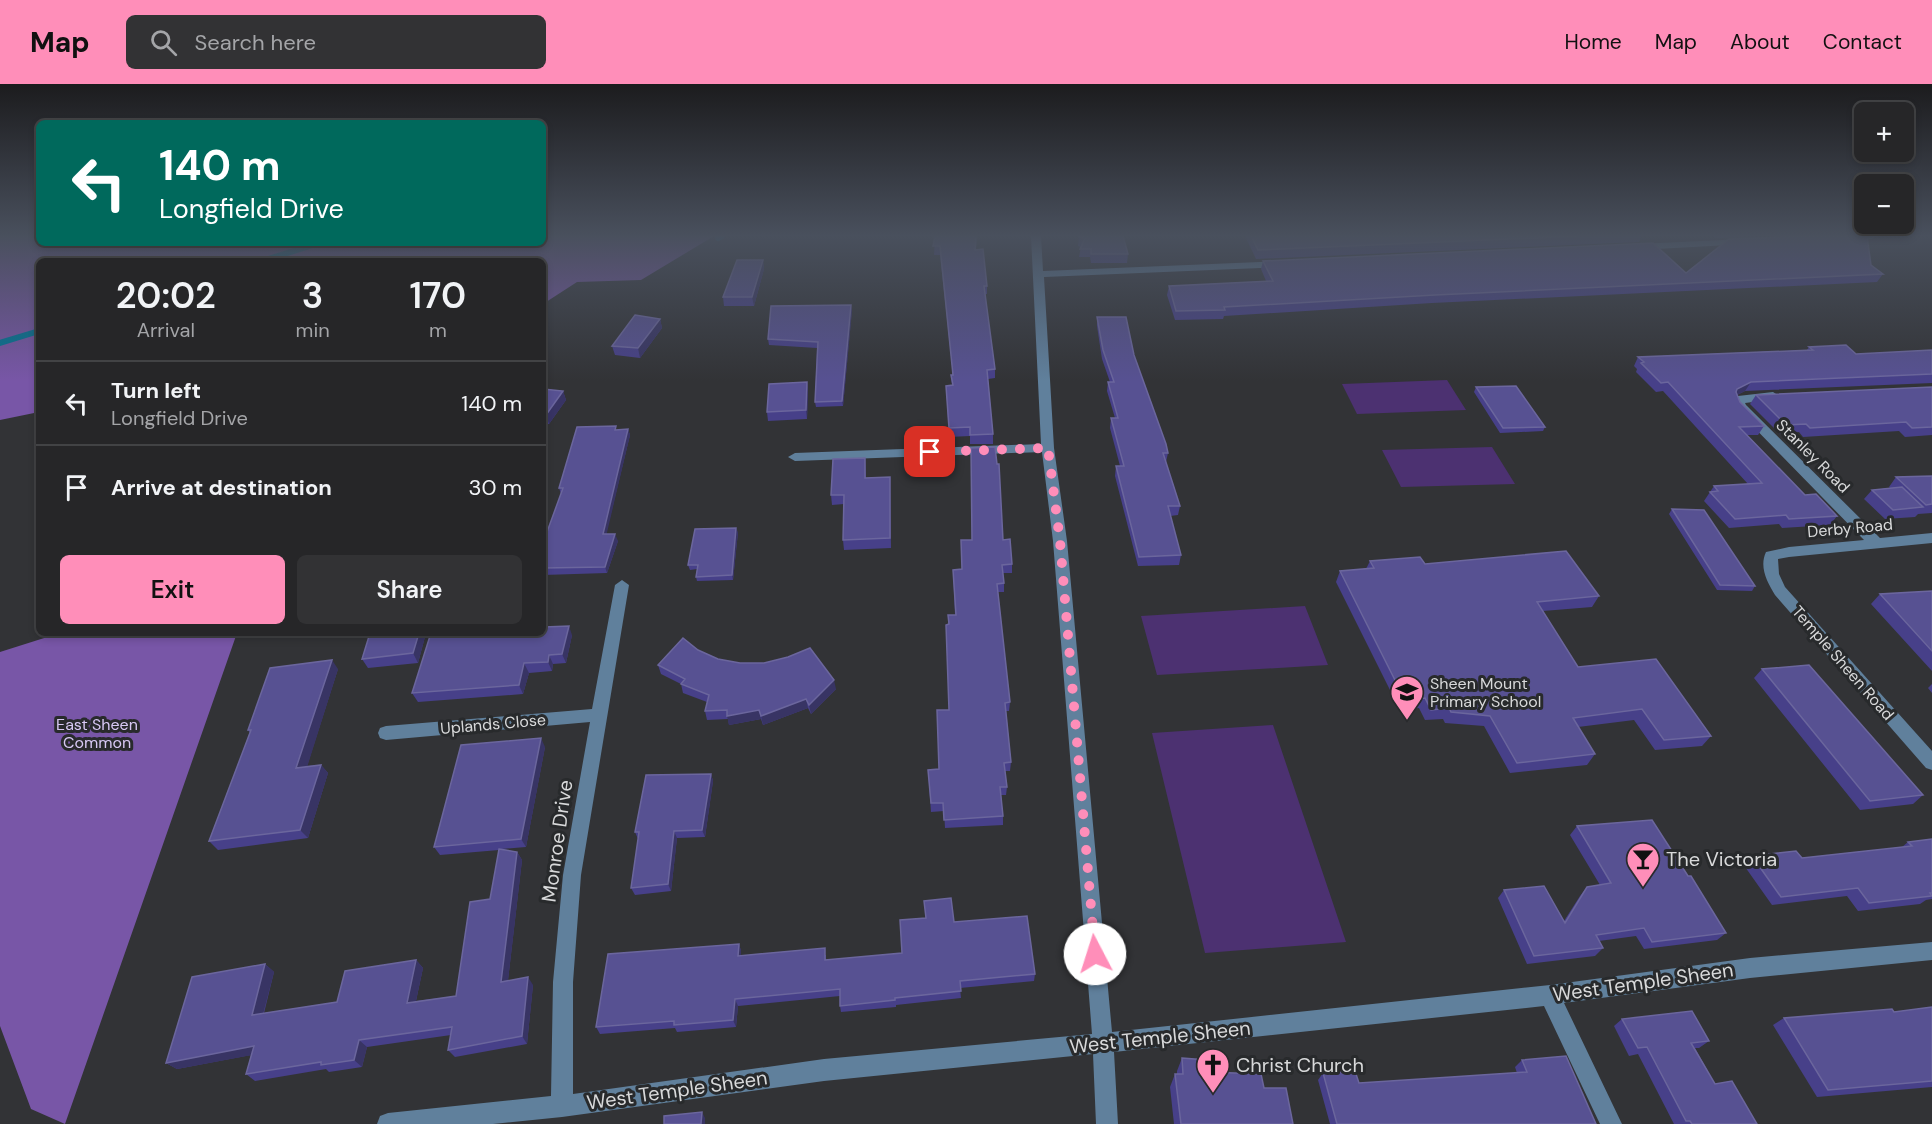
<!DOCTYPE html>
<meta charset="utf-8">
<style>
body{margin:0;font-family:"DM Sans",sans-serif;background:#323234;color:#f1f3f6;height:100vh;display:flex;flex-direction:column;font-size:22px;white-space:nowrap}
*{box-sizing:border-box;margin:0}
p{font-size:20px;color:#a4a5a8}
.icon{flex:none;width:33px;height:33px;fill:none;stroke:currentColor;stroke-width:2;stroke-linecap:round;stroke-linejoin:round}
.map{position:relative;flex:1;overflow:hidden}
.details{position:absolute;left:36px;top:174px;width:510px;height:378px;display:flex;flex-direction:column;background:#262628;border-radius:9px;box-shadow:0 3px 9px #0003,0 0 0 2px #424345}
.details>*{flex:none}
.banner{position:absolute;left:36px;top:36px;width:510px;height:126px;border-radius:9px;box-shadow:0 3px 9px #0003,0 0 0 2px #424345;background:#00695c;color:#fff;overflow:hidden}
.controls{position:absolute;left:1854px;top:18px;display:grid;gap:12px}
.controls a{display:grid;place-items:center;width:60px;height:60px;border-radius:9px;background:#262628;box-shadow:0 3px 9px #0003,0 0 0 2px #424345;font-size:30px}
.pin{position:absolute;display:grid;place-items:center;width:51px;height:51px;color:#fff;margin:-26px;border-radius:12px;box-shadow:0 3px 9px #0006}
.me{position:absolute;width:66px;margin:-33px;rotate:355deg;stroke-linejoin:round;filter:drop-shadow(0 0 4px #0008)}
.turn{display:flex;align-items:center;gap:21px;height:126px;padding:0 24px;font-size:27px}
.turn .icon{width:78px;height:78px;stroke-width:2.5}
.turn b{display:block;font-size:42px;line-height:51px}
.eta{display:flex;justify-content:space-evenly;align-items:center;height:102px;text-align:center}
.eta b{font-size:36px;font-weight:600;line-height:42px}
.primary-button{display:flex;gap:12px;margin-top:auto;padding:12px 24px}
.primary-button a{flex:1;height:69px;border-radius:9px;background:#ff8eb9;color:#111;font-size:24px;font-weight:600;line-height:69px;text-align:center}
.primary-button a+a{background:#323234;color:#f1f3f6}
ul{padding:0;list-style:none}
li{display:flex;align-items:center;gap:18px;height:84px;padding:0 24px;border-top:2px solid #424345}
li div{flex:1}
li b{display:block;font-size:22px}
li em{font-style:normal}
header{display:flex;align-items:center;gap:36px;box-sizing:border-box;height:84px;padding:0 30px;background:#ff8eb9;color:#111}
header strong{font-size:28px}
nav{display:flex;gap:33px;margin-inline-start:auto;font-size:21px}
.search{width:420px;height:54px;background:#323234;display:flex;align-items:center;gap:15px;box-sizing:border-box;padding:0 21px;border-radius:9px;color:#a4a5a8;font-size:22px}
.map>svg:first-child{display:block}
.green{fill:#4c3171}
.forest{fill:#7856a7}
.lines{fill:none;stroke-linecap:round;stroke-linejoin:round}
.stream{stroke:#007496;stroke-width:6}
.minor{fill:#60809c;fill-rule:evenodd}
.wall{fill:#474089}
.shaded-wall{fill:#383464}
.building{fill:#575192;stroke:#6b669d;stroke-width:1.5}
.route{stroke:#ff8eb9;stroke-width:10;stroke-dasharray:0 18}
.labels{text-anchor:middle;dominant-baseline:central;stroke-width:6;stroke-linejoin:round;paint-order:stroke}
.street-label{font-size:16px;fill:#d8d9da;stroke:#282a2c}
.poi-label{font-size:16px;fill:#d8d9da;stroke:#282a2c;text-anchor:start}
.park-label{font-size:16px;fill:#d7c8f4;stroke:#282a2c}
.near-street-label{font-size:20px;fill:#d8d9da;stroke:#282a2c}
.near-poi-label{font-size:20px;fill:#d8d9da;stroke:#282a2c;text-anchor:start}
</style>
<header>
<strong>Map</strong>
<div class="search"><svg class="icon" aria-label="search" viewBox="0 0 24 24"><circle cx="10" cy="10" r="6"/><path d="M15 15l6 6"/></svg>Search here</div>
<nav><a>Home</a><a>Map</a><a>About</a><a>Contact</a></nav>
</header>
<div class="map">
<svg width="1932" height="1040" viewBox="0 0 1932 1040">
<rect width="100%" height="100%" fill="#323336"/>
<path class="green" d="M1447,296l19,30 -109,4 -15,-30z
M1492,363l23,37 -114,3 -19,-37z
M1305,522l23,59 -171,10 -16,-59z
M1273,641l73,217 -141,11 -53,-220z"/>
<path class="forest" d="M0,152h39v7h504v-7h171l-73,44 -64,2 -34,22v-43h-504v151l-39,8z
M60,549h177l-172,491 -34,-15 -31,-83v-374z"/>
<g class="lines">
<path class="stream" d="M718,154l4,-2
M262,177l57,-18
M0,259l39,-12"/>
<path class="minor" d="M1031,152h10l2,35 239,-10 5,3 -5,3 -238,10 10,171 13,93 45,491 438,-47 200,-27 182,-16v18l-182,18 -186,25 58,121h-22l-56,-118 -430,46 4,72h-22l-3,-70 -269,27 -262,36 -69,7h-116l3,-8 8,-3 163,-17 2,-114 10,-107 27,-153 -204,18 -6,-2 -2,-5 2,-5 6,-2 206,-17 23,-124 7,-5 7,5 -48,290 -8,107v112l251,-35 268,-25 -39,-493 -11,-89 -247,9 -7,-4 7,-4 246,-9z
M1844,152h33l-5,3 -24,1 -4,-1z
M1743,155l4,1v4l-109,6 -5,-3 5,-3z
M1773,308l6,4 -2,3 -32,4 1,2 134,133 52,-5v10l-143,14 -11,2 1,15 6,13 147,164v19l-6,-2 -151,-173c-8,-13 -16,-28 -9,-43l23,-5 75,-7 -128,-131 -4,-9 6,-4z"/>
</g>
<path class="wall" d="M935,152h42l-1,14 11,36v8h-2l10,75v9l-7,1 5,55v10h-23v-8l-21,1 -3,-51h6l-1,-11h2l-13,-120h-6z
M1079,152l49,18 -1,9h-36l-1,-6h-11l2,-10 -3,-1z
M1245,152h396l-2,6 -383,17z
M1712,152h51l-45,2z
M763,176l1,9 -10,37h-30l-1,-9z
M1263,177l423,12 185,-8 12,9 -6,8 -445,21 -208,13 -1,3 -48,1 -8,-25 2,-9 97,-5 -5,-12z
M852,226l-9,96 -27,1 -1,-5 2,-54 -48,-3 -1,-6z
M1097,233l37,38 34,98 -2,9 14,44 -2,9 -8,1 11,39 -2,10 -41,1 -23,-90 1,-10h4l-10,-38 1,-10h4l-8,-27 1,-9h2l-8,-23 -5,-33z
M660,235l2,9 -22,30 -25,-3 -3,-9z
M1809,263l47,7 76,-4v33l-187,8 -8,4 3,7 24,24 -6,9h-11l58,60 32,21 -7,9 -48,3 -3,-4 -50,4 -25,-27 10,-15 34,-2 -85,-93 -7,1 -20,-20 1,-3 -3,-3 4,-9 169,-7z
M807,298l1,9 -1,28 -39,2 -1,-9z
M1476,303l69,40 -2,4 -43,2 -26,-41z
M1932,303v48l-27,2 -6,-6 -96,6 -4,-5 -19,2 -30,-30 6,-9z
M543,305l20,2 3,9 -17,24h-6z
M628,345l2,6 -24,99 12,7 -11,32 -64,2v-43h4l14,-38 -2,-6 58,-58z
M865,374l1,20 24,8 1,62 -47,2 -1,-10 1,-36 -12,1 -1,-10z
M1932,392v37l-14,1 -3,3 -30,2 -21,-20 8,-9 18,-2 -1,-1 7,-10z
M1672,425l83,77 -3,5 -35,-1 -48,-76z
M738,448l-5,48 -36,1 -1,-4 1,-8 -7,1 -2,-5z
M1003,456l9,24v9h-9l1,10v9h-6l12,110 -1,9h-3l5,51 -1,9h-5l2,16 -1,8h-5l2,21v9l-58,3 -1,-17 -13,1 -3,-42 11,-1 10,-59 -1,-95h7l-2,-45 8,-1z
M1370,477l55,3 174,32 -7,11 -49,4 35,56 133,69 -9,10 -47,4 -21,-30 -56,7 17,27 -8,11 -77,8 -26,-47 -39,-3 -2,-4 -18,1 -6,-12 -19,2 -64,-128 4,-11 26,-2z
M1932,507v80l-61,-67 9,-10z
M370,549h56l-8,30 -50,5 -6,-9z
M501,549v3l71,-1 -6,28 -13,1 -1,7 -23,2 -6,21 -105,8 -6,-9z
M698,566l20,9 118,30 -25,25 -3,-6 -45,17 -2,-6 -32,6 -1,-6 -21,1 -2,-9 2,-9 -24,-9 -2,-9 -20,-10 -3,-9z
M338,585l-31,97 14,-1 7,8 -20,65 -90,12 -9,-9 41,-108 -2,-3z
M1762,585l161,126 -10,9 -53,6 -106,-132z
M1932,600v9l-4,-5z
M545,663l-19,100 -24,2 15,3 5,8 -14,120 25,5 -6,59 -72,13 -7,-7 3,-15 -84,12 -5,20 -33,5 -3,-3 -71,12 -9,-7 5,-19 -74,14 -11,-6 99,-99 9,8 -10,41 73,-11 79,-42 7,8 -7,33 40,-5 34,-97 9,-49 -59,5 -6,-8z
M711,690l2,7 -8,56 -28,1 -6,53 -36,4 -4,-7 7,-49 -3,-7z
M1577,742l111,50 38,57 -9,7 -73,9 -8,-13 -37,5 4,7 -8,8 -68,8 -29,-66 6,-8 60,31 16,-25 7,-9 13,-2 -30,-50z
M1932,755v60l-6,1 -6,4 -62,7 -11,-15 -75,9 -29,-41 9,-8 50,2 100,-11 6,-5z
M954,838l81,52 -1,7 -74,7 1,10 -65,7v2l-55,5 -1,-6v-10l-102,10 -2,21 -59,5 -2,-4 -75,6 -4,-7 143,-83 2,7v4h85v5l76,-7z
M1932,923v80l-115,10 -44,-72 11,-7 110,-6z
M1622,935l87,22 -10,7h-4l20,36 42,40h-83l-36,-70 -9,2 -15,-30z
M1182,974l26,14 56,16 29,36h-119l-4,-37 5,-13h2v-3z
M1522,976l74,64h-266l-12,-44 5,-7 36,10 158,-10 -2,-6z"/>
<path class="shaded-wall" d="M763,176l1,9 -10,37 -2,-9z
M851,221l1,5 -9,96 -1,-5z
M660,235l2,9 -22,30 -2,-10z
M807,298l1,9 -1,28 -1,-9z
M1751,298l-6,9 -14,7 6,-9z
M563,307l3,9 -17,24 -3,-9z
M628,345l2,6 -25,106 -2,-7z
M736,444l2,4 -5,48 -1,-5z
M615,450l3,7 -11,32 -2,-6z
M569,542l3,9 -6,28 -4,-9z
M419,549h7l-8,30 -5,-10z
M495,549h6l-3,13 -4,-10z
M549,571l4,9 -1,7 -4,-9z
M332,576l6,9 -34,108 -8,-9z
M524,579l5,10 -6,21 -4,-9z
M834,596l2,9 -25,25 -2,-9z
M806,615l2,9 -45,17 -2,-9z
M759,626l2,9 -32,6 -2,-9z
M541,654l4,9 -19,100 -5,-8z
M321,681l7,8 -20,65 -8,-8z
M711,690l2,7 -8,56 -3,-7z
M674,747l3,7 -6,53 -3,-7z
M517,768l5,8 -15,129 -6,-7z
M739,860l2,7v12l-3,-7z
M416,876l7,8 -9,42 -7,-7z
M265,880l9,8 -13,50 -9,-7z
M528,893l5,8 -6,59 -5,-8z
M735,915l3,7 -2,21 -3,-7z
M359,956l8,7 -5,20 -8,-7z
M254,962l9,7 -86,16 -11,-6z
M702,1028l3,6v6h-4z"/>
<path class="building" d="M935,152h41l-1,14 8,-1 4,37h-3l11,83 -8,1 6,64 -23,1v-8l-21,1 -3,-42 7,-1 -2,-10h2l-13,-129h-7z
M1079,152h44l5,18h-37v-5h-11l5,-11 -6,-1z
M1251,152h328l-321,14z
M1808,152h59l4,29 12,9 -448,21 -211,12 1,3 -49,1 -7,-25 104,-5 -10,-20 390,-18 33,30 43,-34z
M737,176h26l-11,37h-29z
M851,221l-9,96 -27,1 3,-60 -50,-3 3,-33z
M635,231l25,4 -22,29 -26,-2z
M1097,233h29l8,38 32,89 2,9h-5l17,53h-12l13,49 -42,2 -23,-91h8l-13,-48h7l-10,-36h6l-11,-32z
M1846,261l10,9 76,-4v24l-181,8 -14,7 -1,3 4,10 24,24 -25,1 66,68 11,-1 21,22 -48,3 -3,-4 -51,4 -25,-27 8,-1 -4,-5 48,-3 -94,-101 -7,1 -20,-20 3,-1 -6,-5 175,-7 -4,-3z
M807,298l-1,28 -39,2 2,-28z
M1516,302l29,41 -42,1 -27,-41z
M1932,303v40l-20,1 -6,-6 -96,6 -4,-4 -20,1 -30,-30z
M543,305l20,2 -17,24h-3z
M616,342l-1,4 13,-1 -25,105h12l-10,33 -62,1v-36h4l16,-44h-4l18,-61z
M995,363l2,17h2l4,76 7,-1 2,25 -10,1 2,18 -7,1 13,118 -5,1 6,59 -7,1 3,24h-7l3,29 -59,4 -1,-17h-12l-3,-33 11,-1 -2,-59h12l-3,-85 3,-1 -1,-9h8l-3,-45 9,-1 -1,-29h11l-1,-92z
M865,374v20l25,-1v61l-47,2 1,-45h-13l2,-36z
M1932,392v28l-6,1 -30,-28z
M1902,403l21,20 -30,3 -21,-20z
M1672,425l32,1 51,76 -35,-1z
M736,444l-4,47 -36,2 2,-12h-10l7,-36z
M1566,467l33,45 -62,6 41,65 78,-8 55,77 -47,4 -22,-31 -69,9 22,36 -78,9 -27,-47 -39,-4 -2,-4 -18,2 -6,-12 -20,2 -65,-129 34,-3 -4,-7 50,-4 5,7z
M1932,507v60l-52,-57z
M569,542l-7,28 -13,1 -1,7 -24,1 -5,22 -107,8 18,-57 30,-3h35l-1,3 48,-2 1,-1 1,-6z
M370,549h49l-6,20 -51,6z
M683,554l15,12 20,9 22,4h24l24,-6 22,-9 24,32 -25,25 -3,-6 -45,17 -2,-6 -32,6v-6l-22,1 4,-16 -28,-11 4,-5 -27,-14z
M332,576l-36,108 25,-3 -21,65 -91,11 42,-111h-3l22,-62z
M1809,581l114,130 -53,6 -108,-132z
M541,654l-20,101 -87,8 27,-102z
M711,690l-9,56 -28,1 -6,53 -37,4 8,-56h-4l11,-57z
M1652,736l36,56h3l35,57 -74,9 -8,-14 -48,7 7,13 -69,8 -30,-66 40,-4 21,37 22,-36 24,-4 -34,-57z
M1932,755v54h-2l2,3 -63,7 -11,-15 -77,9 -29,-41 44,-5 6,7 110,-12 -4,-4z
M499,765l18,3 -16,130 27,-5 -6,59 -74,14 4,-23 -93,13 -5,20 -33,5v-3l-75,12 8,-28 -88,17 26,-86 73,-13 -13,51 85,-13 8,-31 71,-11 -9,43 49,-7 14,-94 20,-3z
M951,814l3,24 73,-6 8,58 -75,7 1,10 -66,7v2l-55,6v-17l-105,10 -2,21 -59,5v-4l-78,6 12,-73 131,-10 -1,12 87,-8v12l77,-7 -2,-33 26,-2 -2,-17z
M1932,923v74l-104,9 -44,-72 108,-9 2,3z
M1692,927l17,30 -18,2 24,41 17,-3 25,43h-65l-2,-3h-4l-39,-74 -9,1 -16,-29z
M1566,972l30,68h-259l-14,-51 32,-2 4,12 92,-6 76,-5 -5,-12z
M1182,974l25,2 1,12 53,2 3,14h22l7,36h-112l-6,-50h8z
M702,1028l-1,12h-37v-8z"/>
<linearGradient id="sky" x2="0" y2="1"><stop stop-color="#1c1c1e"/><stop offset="0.51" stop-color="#49505d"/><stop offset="1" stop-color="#49505d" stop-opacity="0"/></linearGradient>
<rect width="1932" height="297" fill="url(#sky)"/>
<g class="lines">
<path class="route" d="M930,368l118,-4 12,93 35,413"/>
</g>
<defs>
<g id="school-pin" transform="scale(1.725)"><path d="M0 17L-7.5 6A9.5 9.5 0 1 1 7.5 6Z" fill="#ff8eb9" stroke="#282a2c"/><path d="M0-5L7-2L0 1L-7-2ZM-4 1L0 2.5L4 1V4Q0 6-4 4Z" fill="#111"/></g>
<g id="bar-pin" transform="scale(1.725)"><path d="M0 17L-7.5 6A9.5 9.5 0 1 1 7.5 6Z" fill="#ff8eb9" stroke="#282a2c"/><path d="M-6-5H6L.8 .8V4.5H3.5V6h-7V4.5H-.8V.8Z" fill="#111"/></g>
<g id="church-pin" transform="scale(1.725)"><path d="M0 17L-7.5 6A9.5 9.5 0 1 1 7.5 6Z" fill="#ff8eb9" stroke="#282a2c"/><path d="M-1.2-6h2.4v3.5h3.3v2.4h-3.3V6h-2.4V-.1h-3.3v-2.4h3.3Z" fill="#111"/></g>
</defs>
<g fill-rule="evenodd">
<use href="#school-pin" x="1407" y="608"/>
<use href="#bar-pin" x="1643" y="775"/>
<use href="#church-pin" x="1213" y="981"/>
</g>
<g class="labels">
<g class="street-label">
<text transform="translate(1813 372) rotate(45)">Stanley Road</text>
<text transform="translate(1850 444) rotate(-5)">Derby Road</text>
<text transform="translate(1843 579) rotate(49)">Temple Sheen Road</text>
<text transform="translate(493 640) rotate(-5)">Uplands Close</text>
</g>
<g class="poi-label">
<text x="1430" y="599">Sheen Mount<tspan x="1430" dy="18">Primary School</tspan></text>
</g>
<g class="park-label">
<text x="97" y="640">East Sheen<tspan x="97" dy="18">Common</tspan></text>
</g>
<g class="near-street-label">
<text transform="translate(557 757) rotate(-82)">Monroe Drive</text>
<text transform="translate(1643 898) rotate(-8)">West Temple Sheen</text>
<text transform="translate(1160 953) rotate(-6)">West Temple Sheen</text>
<text transform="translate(677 1006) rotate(-8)">West Temple Sheen</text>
</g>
<g class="near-poi-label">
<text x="1666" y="775">The Victoria</text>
<text x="1236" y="981">Christ Church</text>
</g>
</g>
</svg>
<div class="controls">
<a>+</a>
<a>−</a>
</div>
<div class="pin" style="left:930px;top:368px;background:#d93025"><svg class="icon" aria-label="arrive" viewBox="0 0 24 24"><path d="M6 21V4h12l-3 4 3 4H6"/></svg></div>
<svg class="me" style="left:1095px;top:870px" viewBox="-20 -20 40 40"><circle r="19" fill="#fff"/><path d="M0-13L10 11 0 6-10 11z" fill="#ff8eb9"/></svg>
<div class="banner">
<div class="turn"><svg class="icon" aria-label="left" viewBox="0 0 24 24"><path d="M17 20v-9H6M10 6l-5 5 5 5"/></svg><div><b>140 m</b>Longfield Drive</div></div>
</div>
<section class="details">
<div class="eta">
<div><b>20:02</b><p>Arrival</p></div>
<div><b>3</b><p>min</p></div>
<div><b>170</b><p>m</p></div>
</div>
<ul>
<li><svg class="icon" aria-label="left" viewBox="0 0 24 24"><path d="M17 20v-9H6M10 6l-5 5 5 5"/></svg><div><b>Turn left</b><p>Longfield Drive</p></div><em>140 m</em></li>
<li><svg class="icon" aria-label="arrive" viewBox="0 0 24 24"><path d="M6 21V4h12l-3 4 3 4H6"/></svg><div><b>Arrive at destination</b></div><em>30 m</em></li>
</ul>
<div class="primary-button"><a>Exit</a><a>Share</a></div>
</section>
</div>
